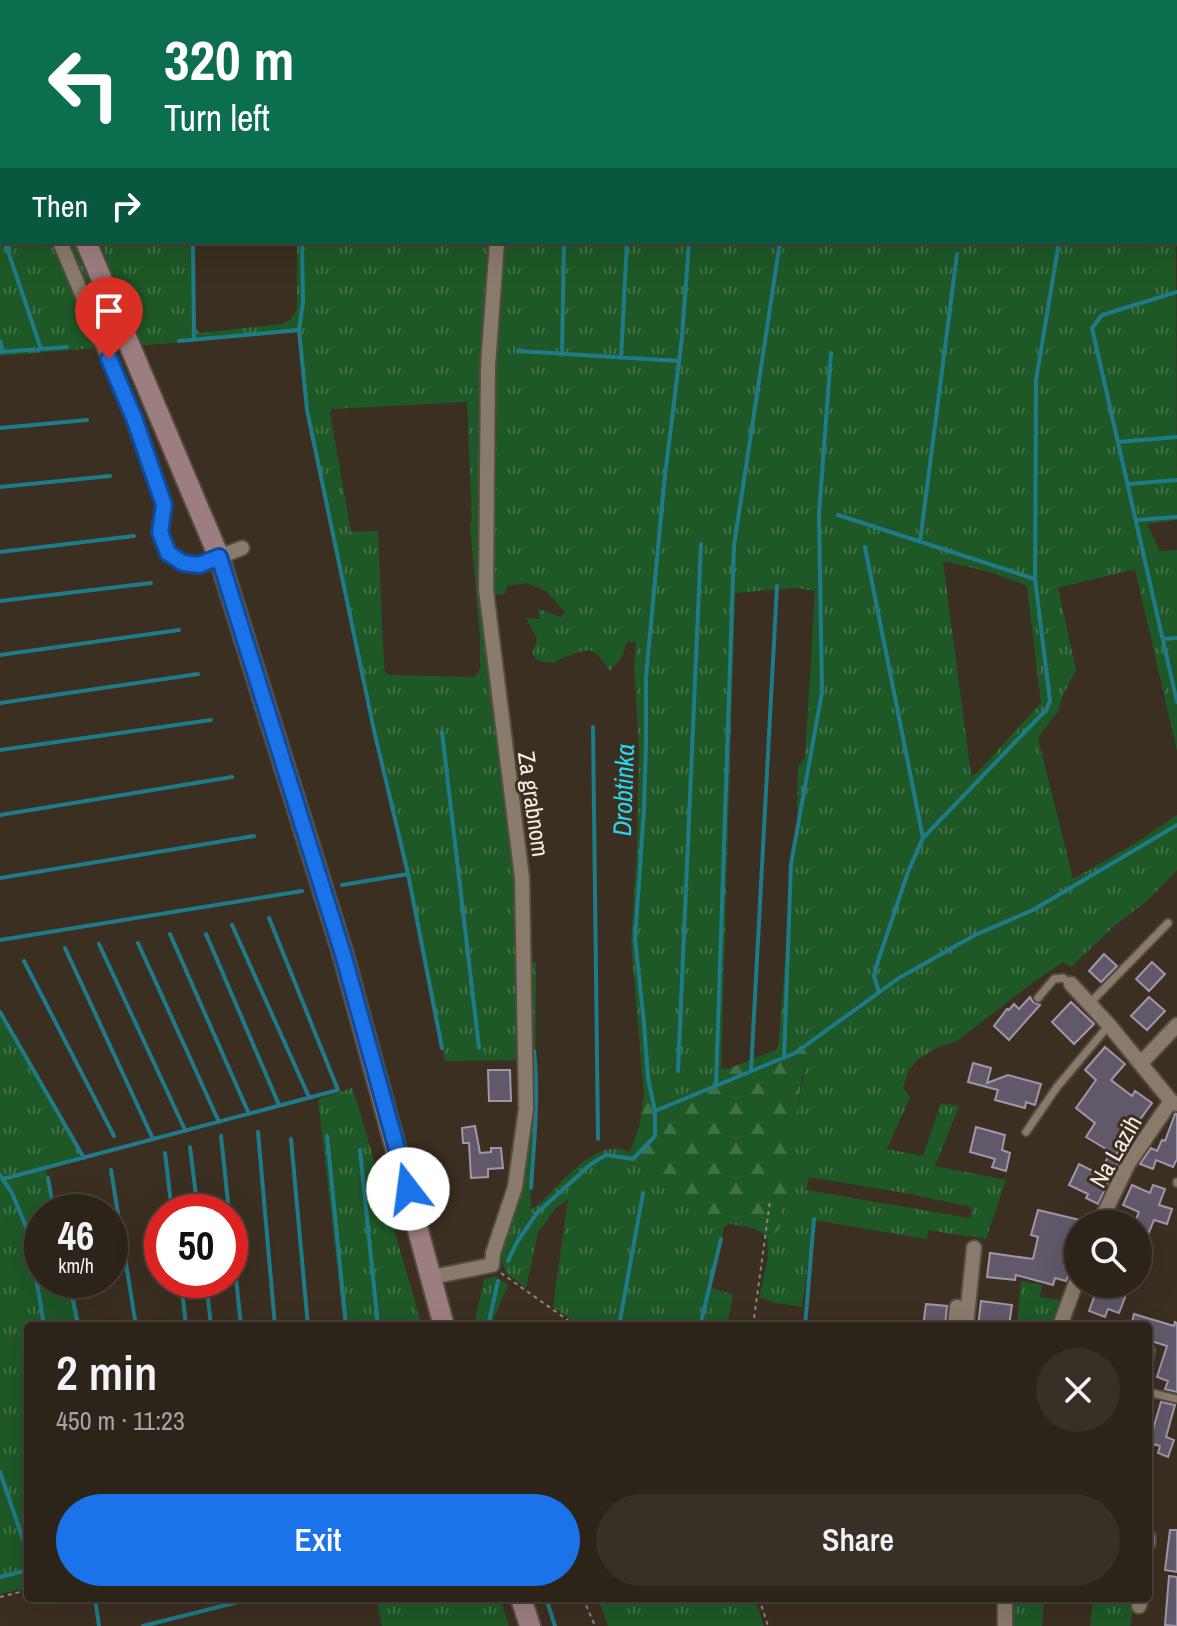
<!DOCTYPE html>
<meta charset="utf-8">
<style>
body{margin:0;font-family:"Archivo Narrow",sans-serif;background:#382f26;color:#f1f3f6;height:100vh;display:flex;flex-direction:column;font-size:30px;white-space:nowrap}
*{box-sizing:border-box;margin:0}
p{font-size:26px;color:#a6a4a2}
.icon{flex:none;width:44px;height:44px;fill:none;stroke:currentColor;stroke-width:2;stroke-linecap:round;stroke-linejoin:round}
.map{position:relative;flex:1;overflow:hidden}
.panel{position:absolute;left:24px;top:1322px;width:1128px;height:280px;display:flex;flex-direction:column;background:#2c2319;border-radius:8px;box-shadow:0 8px 32px #0002,0 0 0 2px #484038}
.panel>*{flex:none}
.hud{position:absolute;left:0px;top:0px;width:1178px;height:244px;box-shadow:0 8px 32px #0002,0 0 0 2px #484038;background:#0b6e4f;color:#fff;overflow:hidden}
.tools{position:absolute;left:1064px;top:1210px;display:grid;gap:16px}
.tools a{display:grid;place-items:center;width:88px;height:88px;border-radius:50%;background:#2c2319;box-shadow:0 8px 32px #0002,0 0 0 2px #484038;font-size:40px}
.speed{position:absolute;left:24px;top:1194px;display:flex;gap:16px;font-size:40px;font-weight:700;text-align:center}
.speed>*{display:grid;place-content:center;width:104px;height:104px;border-radius:50%;background:#2c2319;box-shadow:0 8px 32px #0002,0 0 0 2px #484038;line-height:1}
.speed small{font-size:20px;font-weight:400}
.speed .limit{border:12px solid #d22;background:#fff;color:#111}
.pin{position:absolute;display:grid;place-items:center;width:68px;height:68px;color:#fff;margin:-82px -34px;border-radius:50% 50% 50% 0;rotate:-45deg;box-shadow:0 0 8px #0007}
.pin .icon{rotate:45deg}
.me{position:absolute;width:88px;margin:-44px;rotate:345deg;stroke-linejoin:round;filter:drop-shadow(0 0 6px #0008)}
.turn{display:flex;align-items:center;gap:28px;height:168px;padding:0 32px;font-size:36px}
.turn .icon{width:104px;height:104px;stroke-width:2.5}
.turn b{display:block;font-size:56px;line-height:68px}
.then{display:flex;align-items:center;height:76px;padding:0 32px;background:#0003;gap:16px;font-size:30px}
.round{display:grid;place-items:center;flex:none;width:84px;height:84px;border-radius:42px;background:#382f26}
.head{display:flex;align-items:center;justify-content:space-between;height:136px;padding:0 32px}
h1{font-size:48px;font-weight:600;line-height:60px}
.cta{display:flex;gap:16px;margin-top:auto;padding:16px 32px}
.cta a{flex:1;height:92px;border-radius:48px;background:#1a73e8;color:#fff;font-size:32px;font-weight:600;line-height:92px;text-align:center}
.cta a+a{background:#382f26;color:#f1f3f6}
.map>svg:first-child{display:block}
.grass{fill:url(#grass-tufts);fill-rule:evenodd}
.forest{fill:url(#forest-firs)}
.lines{fill:none;stroke-linecap:round;stroke-linejoin:round}
.stream{stroke:#207b88;stroke-width:4}
.building{fill:#615869;stroke:#a196a9;stroke-width:2}
.lane-casing{stroke:#554b3e;stroke-width:11}
.street-casing{stroke:#554b3e;stroke-width:18}
.secondary-casing{stroke:#554b3e;stroke-width:24}
.path{stroke:#8f8479;stroke-width:2;stroke-dasharray:4 4;stroke-linecap:butt}
.lane{stroke:#897b6b;stroke-width:7}
.street{stroke:#897b6b;stroke-width:14}
.secondary{stroke:#9d7e80;stroke-width:20}
.route-casing{stroke:#114b97;stroke-width:20}
.route{stroke:#1a73e8;stroke-width:14}
.labels{text-anchor:middle;dominant-baseline:central;stroke-width:6;stroke-linejoin:round;paint-order:stroke}
.street-label{font-size:24px;fill:#f6eee5;stroke:#3b2f21}
.water-label{font-size:26px;font-style:italic;fill:#28d8f1;stroke:#3b2f21}
</style>
<div class="map">
<svg width="1177" height="1626" viewBox="0 0 1177 1626">
<defs>
<pattern id="grass-tufts" width="24" height="20" patternUnits="userSpaceOnUse" patternTransform="scale(2)"><rect width="24" height="20" fill="#1f5827"/><path d="M3 7l-1-3M5 7V3M7 7l1-3M15 17l-1-3M17 17v-4M19 17l1-3" fill="none" stroke="#407046"/></pattern>
<pattern id="forest-firs" width="22" height="20" patternUnits="userSpaceOnUse" patternTransform="scale(2)"><rect width="22" height="20" fill="#1f5827"/><path d="M5 1l3.5 6h-7zM16 11l3.5 6h-7z" fill="#407046"/></pattern>
</defs>
<rect width="100%" height="100%" fill="#3b2f21"/>
<path class="grass" d="M504,0h430v2h-431z
M0,86h2v156h92l36,103 -130,11z
M1176,233l1,287 -30,4 13,27 17,-1v201l-42,-182 -77,19 18,82 -13,25 -5,16 -20,27 35,141 61,-35 43,-29v55l-29,30 -35,27 -42,40 -8,-5 -31,21 -75,58 -19,6 -22,14 -8,11 -5,16 7,9 -23,52 36,7 18,-53 18,3 -24,60 71,14 -20,59 -58,-9 -1,9 -113,-19 -12,87 -31,-5 -6,-4h-6l9,-41 -1,-19 12,-9 3,-19 9,-26 -4,-26 19,-94 -18,-19 -10,5 19,-232 1,-51 7,-9 10,-167 -19,-3 -61,5 -14,476 -14,12 -35,20 -19,-8 -9,2 -13,-152 6,-95 2,-102 -5,-82 2,-22h-9l-5,15 -12,14c-5,-6 -12,-18 -18,-20 -7,-3 -33,8 -39,12l-15,-2 -6,-7 5,-15 -11,-21 13,1v-10l22,8 4,-5 -19,-21 -19,-8 -20,3 -3,9 -12,-1v-190l11,-162h673zM943,561l47,11 37,14 14,117 -65,71 -5,1zM809,1177l96,16 67,14 -2,11 -164,-28z
M100,242h92l4,87 5,4 80,-9 9,-4 7,-11v-67h196l-7,398 6,65 24,172 4,183 -75,1 -41,-207 -90,-407 -16,-115 -161,14zM467,402l5,117 -2,6 10,113v31l-5,8 -86,-2 -4,-3 -1,-7 -6,-134 -27,1 -21,-119 2,-4z
M527,959l9,4 -1,139 -5,76 1,32c24,-17 51,-58 80,-61 7,-1 13,1 19,3l-1,11 7,1 58,44 30,20 -13,60 22,7 -6,31h-147l-27,-19 15,-108 -12,9 -18,24 -12,56 -20,-15 -6,-18 2,-11 16,-59z
M0,1008l85,149 -39,12 10,43h-14v68h29l10,46h-53v262l-28,6z
M352,1088l5,14 65,224h-78l-26,-227z
M495,1276l13,9 -15,36 1,5h-20l10,-47z
M1021,1281l21,4 -2,12 24,4 -9,25h-38z
M376,1598h124l9,28h-127z
M598,1598h156l10,28h-156z
M1009,1598h35l-2,28h-32z
M1093,1598h42l-5,28h-40z"/>
<path class="forest" d="M788,1045h12l12,14 -6,5 -5,18 -7,47 -7,29 4,26 -9,26 -3,20 -12,8c-9,-12 -25,-12 -39,-14l-4,4 -30,-20 -58,-44 -7,-1 1,-11 9,-25 5,-32 9,-2 19,8 35,-20 14,-12 9,-1z"/>
<g class="lines">
<path class="stream" d="M304,0v2
M699,0v2
M1125,2l4,-2
M1176,134l1,3
M1176,211h1
M0,226l2,6
M5,242l36,107
M193,242l1,98
M302,242l1,60 -4,28 8,80 67,320 34,144 34,174
M1177,292l-75,23 -10,13 85,374
M0,341l3,11
M179,341l120,-11
M518,351l161,10
M0,352l67,-5
M562,355l2,-113
M621,358l6,-116
M0,428l87,-8
M1118,442l59,-5
M1128,484l49,-4
M0,487l110,-11
M838,515l197,64
M1136,520l41,-3
M920,542l37,-288
M865,547l58,291
M0,552l134,-16
M0,601l151,-18
M1163,639l14,-1
M0,655l179,-25
M0,703l198,-29
M593,727l5,412
M442,732l37,316
M0,750l211,-30
M0,815l232,-38
M0,878l254,-42
M342,885l66,-11
M232,925l77,172
M170,934l79,180
M206,934l73,171
M0,940l302,-49
M138,943l81,179
M99,944l86,186
M65,948l88,191
M24,961l90,175
M879,992l-5,-16 4,-15 30,-89 15,-34 123,-128 4,-9 -15,-122 1,-199 23,-138
M0,1012l84,146
M784,1058l7,-194 31,-172 -3,-178 12,-161
M678,1071l23,-527
M751,1071l26,-485
M716,1086l18,-540 46,-304
M655,1111l140,-58 104,-75 76,-43 58,-25 144,-85
M258,1132l17,194
M221,1136l8,76
M327,1136l19,190
M291,1139l17,187
M190,1147l8,65
M360,1150l18,176
M165,1153l7,59
M111,1170l25,156
M0,1175l12,18 17,41 15,92
M48,1178l6,34
M3,1179l335,-89 -69,-172
M531,1188c3,-46 8,-91 3,-137
M230,1221l11,105
M508,1261l9,-19 20,-29 54,-49 15,-9 27,4 22,-23v-25l-7,-33 -4,-55 -9,-84 9,-130 2,-64v-68l18,-193 18,-147 7,-95
M69,1280l9,46
M181,1280l5,46
M206,1280l5,46
M488,1326l10,-45
M619,1326l24,-133
M700,1326l21,-87
M805,1326l9,-107
M0,1472l28,82
M0,1577l28,-7
M95,1598l4,28
M546,1598l9,28
M143,1626l111,-28"/>
</g>
<path class="building" d="M1104,954l13,12 -16,16 -12,-11z
M1152,962l13,12 -16,17 -13,-12z
M1030,997l3,5 7,3 -31,35 -15,-14 13,-17 2,1 5,-6 5,5z
M1149,997l16,14 -18,19 -16,-14z
M1071,1002l23,22 -20,20 -22,-22z
M1105,1047l20,17 -14,16 21,16 3,-5 17,12 -16,22 -1,-1 -19,31 -30,-18 9,-14 -19,-15 20,-28 -11,-10z
M973,1063l18,5 -4,15 21,-8 33,9 -6,21 -9,-3 -1,6 -30,-8 3,-10 -30,-8z
M488,1070h22l1,31h-22z
M1175,1114h2v45l-4,8 -17,-7 -3,9 -13,-5 11,-16 6,3 5,-11 3,1z
M475,1126l5,27 11,-1v-4h10l2,20 -15,1v8l-17,1 -2,-35h-6l-1,-15z
M976,1127l29,8 -3,15 8,3 -4,18 -14,-4 3,-8 -25,-7z
M1110,1153l10,5 -22,46 -12,-6 2,-4 -19,-9 10,-21 20,10z
M1132,1185l18,8 3,-8 12,4 -6,16 13,4 -5,15 -13,-4 -7,17 -9,-4v-9h-4l5,-12 -16,-7z
M1038,1210l42,10 -11,42 5,2 -8,17 -11,-3 -2,7 -37,-10 -1,5 -28,-3 3,-24 43,6 5,-22 -7,-2z
M1099,1284h8l20,8 -8,21 -11,-4 -3,8 -16,-6z
M981,1301l31,4 -3,21h-31z
M926,1304l21,2 -2,20h-22z
M1134,1314l40,12 1,-4 2,1v69l-12,-3 3,-8 -11,-4 10,-31 -19,-6v-14h-17z
M1161,1402l14,3 -9,32 8,3 -6,17 -10,-4 2,-7 -11,-3z
M1170,1530h7v42l-12,-2z
M1169,1576l8,1v49l-12,-1z"/>
<g class="lines">
<g class="lane-casing">
<path id="lane" d="M1038,998l16,-19 9,-1 8,6
M1089,1004l79,-81
M1026,1132l31,-45 52,-62
M1177,1183v-1
M1148,1364l3,-14
M1148,1392l29,7"/>
</g>
<g class="street-casing">
<path id="street" d="M0,81l2,1
M0,111l2,4
M1176,227h1
M60,242l74,176 30,87 -4,27 8,21 15,10 16,2 43,-17
M1071,984l38,41 62,76
M1141,1063l36,-38
M1099,1224l29,-60 43,-63 6,3
M432,1277l60,-12 1,-12 22,-66 11,-78 -4,-231 -36,-288 2,-224 9,-124
M955,1326l2,-19
M966,1326l8,-78
M1060,1326l18,-49
M1148,1537v6
M1005,1598v28
M1139,1606l2,-8"/>
</g>
<g class="secondary-casing">
<path id="secondary" d="M1,4l1,7
M0,44l2,2
M86,242l133,315 124,397 101,372
M521,1598l9,28"/>
</g>
<path class="path" d="M501,1273l75,53
M753,1326l17,-125
M0,1597l28,-7
M583,1598l12,28
M759,1598l9,28"/>
<use href="#lane" class="lane"/>
<use href="#street" class="street"/>
<use href="#secondary" class="secondary"/>
</g>
<g class="lines">
<g class="route-casing">
<path id="route" d="M109,359l25,59 30,87 -4,27 8,21 15,10 16,2 20,-8 124,397 65,235"/>
</g>
<use href="#route" class="route"/>
</g>
<g class="labels">
<g class="street-label">
<text transform="translate(534 804) rotate(82)">Za grabnom</text>
<text transform="translate(1115 1151) rotate(-60)">Na Lazih</text>
</g>
<g class="water-label">
<text transform="translate(623 790) rotate(-88)">Drobtinka</text>
</g>
</g>
</svg>
<div class="tools">
<a><svg class="icon" aria-label="search" viewBox="0 0 24 24"><circle cx="10" cy="10" r="6"/><path d="M15 15l6 6"/></svg></a>
</div>
<div class="speed"><div>46<small>km/h</small></div><div class="limit">50</div></div>
<div class="pin" style="left:109px;top:359px;background:#d93025"><svg class="icon" aria-label="arrive" viewBox="0 0 24 24"><path d="M6 21V4h12l-3 4 3 4H6"/></svg></div>
<svg class="me" style="left:408px;top:1189px" viewBox="-20 -20 40 40"><circle r="19" fill="#fff"/><path d="M0-13L10 11 0 6-10 11z" fill="#1a73e8"/></svg>
<div class="hud">
<div class="turn"><svg class="icon" aria-label="left" viewBox="0 0 24 24"><path d="M17 20v-9H6M10 6l-5 5 5 5"/></svg><div><b>320 m</b>Turn left</div></div>
<div class="then">Then<svg class="icon" aria-label="right" viewBox="0 0 24 24"><path d="M7 20v-9h11M14 6l5 5-5 5"/></svg></div>
</div>
<section class="panel">
<div class="head"><div><h1>2 min</h1><p>450 m · 11:23</p></div><a class="round"><svg class="icon" aria-label="close" viewBox="0 0 24 24"><path d="M6 6l12 12M18 6L6 18"/></svg></a></div>
<div class="cta"><a>Exit</a><a>Share</a></div>
</section>
</div>
